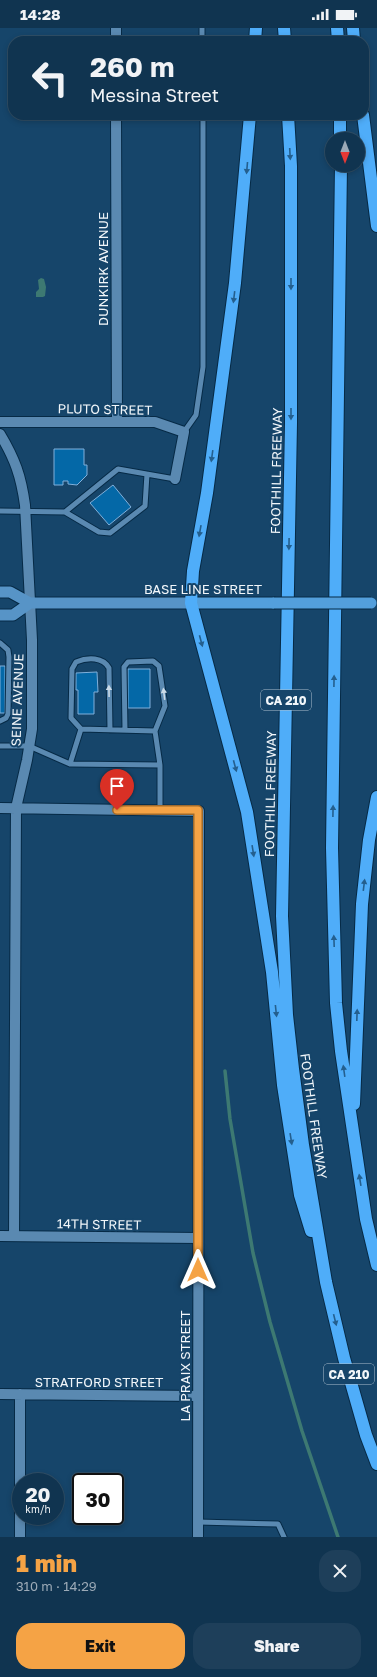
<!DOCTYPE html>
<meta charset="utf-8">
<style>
body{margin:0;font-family:"Golos Text",sans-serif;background:#1e3f5a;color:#f1f3f6;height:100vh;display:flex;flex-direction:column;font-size:15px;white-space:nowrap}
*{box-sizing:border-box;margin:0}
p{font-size:13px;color:#9caab7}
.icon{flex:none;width:22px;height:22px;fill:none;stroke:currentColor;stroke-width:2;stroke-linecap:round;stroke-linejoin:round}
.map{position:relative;height:1509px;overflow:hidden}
.panel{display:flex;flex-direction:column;background:#103450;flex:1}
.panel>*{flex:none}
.banner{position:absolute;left:8px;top:8px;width:361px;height:84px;border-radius:16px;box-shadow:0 2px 6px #0003,0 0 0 1px #304f67;background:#103450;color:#f1f3f6;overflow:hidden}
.needle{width:26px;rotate:180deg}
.fabs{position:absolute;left:325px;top:104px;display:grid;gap:8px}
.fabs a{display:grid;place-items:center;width:40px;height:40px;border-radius:50%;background:#103450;box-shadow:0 2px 6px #0003,0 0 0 1px #304f67;font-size:20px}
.speed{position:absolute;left:12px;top:1445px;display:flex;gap:8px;font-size:20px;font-weight:700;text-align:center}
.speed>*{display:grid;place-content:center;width:52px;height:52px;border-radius:50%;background:#103450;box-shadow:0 2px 6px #0003,0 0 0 1px #304f67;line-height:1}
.speed small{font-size:10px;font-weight:400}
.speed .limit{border:2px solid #111;border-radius:6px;background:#fff;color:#111}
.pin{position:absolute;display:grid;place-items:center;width:34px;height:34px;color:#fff;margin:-41px -17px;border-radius:50% 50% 50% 0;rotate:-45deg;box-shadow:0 0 4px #0007}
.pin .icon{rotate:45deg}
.me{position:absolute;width:44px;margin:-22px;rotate:0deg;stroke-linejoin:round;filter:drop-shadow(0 0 3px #0008)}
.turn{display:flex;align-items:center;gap:14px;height:84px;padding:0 16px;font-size:18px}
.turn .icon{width:52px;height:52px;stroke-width:2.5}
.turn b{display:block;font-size:28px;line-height:34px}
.round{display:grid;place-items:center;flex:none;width:42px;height:42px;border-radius:16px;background:#1e3f5a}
.summary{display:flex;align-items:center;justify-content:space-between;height:68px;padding:0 16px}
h1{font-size:24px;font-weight:800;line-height:30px;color:#f5a345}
.action{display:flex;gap:8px;margin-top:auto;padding:8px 16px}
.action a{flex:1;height:46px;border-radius:16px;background:#f5a345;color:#111;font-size:16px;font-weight:800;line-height:46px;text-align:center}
.action a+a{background:#1e3f5a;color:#f1f3f6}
.status{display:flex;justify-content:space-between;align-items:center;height:28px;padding:0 20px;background:#103450;direction:ltr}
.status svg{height:11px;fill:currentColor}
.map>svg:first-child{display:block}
.water{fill:#3d7972}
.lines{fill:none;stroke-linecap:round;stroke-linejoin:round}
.stream{stroke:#3d7972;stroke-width:3.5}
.building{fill:#0468a7;stroke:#80b0db}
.service-casing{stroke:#062a46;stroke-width:7}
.minor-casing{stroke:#062a46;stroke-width:12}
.secondary-casing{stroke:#062a46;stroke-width:13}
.primary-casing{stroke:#062a46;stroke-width:13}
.motorway-casing{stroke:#062a46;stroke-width:14}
.service{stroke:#5a89b1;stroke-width:5}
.minor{stroke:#5a89b1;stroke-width:10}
.secondary{stroke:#5794c7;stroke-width:11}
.primary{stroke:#539fdc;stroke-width:11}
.motorway{stroke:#4fadf9;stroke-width:12}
.primary-bridge-casing{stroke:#062a46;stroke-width:13;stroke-linecap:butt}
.primary-bridge{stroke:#539fdc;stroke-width:11}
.oneway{fill:#245f8e}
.oneway2{fill:#cbdbe8}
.route-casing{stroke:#9f6a2d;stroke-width:10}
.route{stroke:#f5a345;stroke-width:7}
.labels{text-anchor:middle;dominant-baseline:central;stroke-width:4;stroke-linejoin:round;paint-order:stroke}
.shield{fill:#16456a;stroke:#afc1cf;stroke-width:1}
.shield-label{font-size:12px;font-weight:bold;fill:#f1f6fa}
.street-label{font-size:13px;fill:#f1f6fa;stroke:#16456a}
</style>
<div class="status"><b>14:28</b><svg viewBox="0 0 49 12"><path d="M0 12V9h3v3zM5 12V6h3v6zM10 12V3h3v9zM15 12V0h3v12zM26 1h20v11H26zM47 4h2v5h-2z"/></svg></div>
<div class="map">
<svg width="377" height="1509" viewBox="0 0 377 1509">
<rect width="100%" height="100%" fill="#16456a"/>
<path class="water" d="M41,250l3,1 2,8 -1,9 -2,1h-7v-5l3,-3 -1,-9z"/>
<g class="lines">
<path class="stream" d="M225,1043l5,48 23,134 17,69 32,109 36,106"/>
</g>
<path class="building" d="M54,421h30v16h3v10l-10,10 -9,-1v-3h-5v4h-9z
M113,457l18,22 -22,18 -19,-22z
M0,638h5v47h-5z
M128,641h22v39h-22z
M97,644l1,20h-4v22h-16v-24h-2v-17z"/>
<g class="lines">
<g class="service-casing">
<path id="service" d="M202,0v13
M184,404l12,-17 7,-48v-252
M0,483l65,1 53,-43 57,10
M65,484l34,20 11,1 35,-27 2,-32
M0,615l8,7 1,7 -1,57 -2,4 -6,3
M81,701l-10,-11 1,-49 4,-7c12,-5 27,-5 33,6l1,62
M125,702l-1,-63 4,-5 25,-1 6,5 6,40 -10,25
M0,718h29l41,18 90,1v45
M70,736l11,-35 74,2 5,34
M198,1494l80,2 6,13"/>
</g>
<g class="minor-casing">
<path id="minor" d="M116,0v13
M116,87l1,307
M0,394h155l29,10 -9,47
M0,406c15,25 21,42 25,71l7,135v89l-5,31 -11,48 -2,428
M0,780l199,3 -1,726
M0,1208l198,2
M0,1366l197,2
M20,1366v143"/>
</g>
<g class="secondary-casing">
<path id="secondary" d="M0,564h10l20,11h161
M0,587h13l17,-12"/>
</g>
<g class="primary-casing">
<path id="primary" d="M191,575h83"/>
</g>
<g class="motorway-casing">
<path id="motorway" d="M284,0l1,13
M337,0l1,13
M353,0l1,13
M255,13l1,-13
M250,87l-15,168 -28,210 -14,78 -2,32 56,209 25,160 11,113 17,110 11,36
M288,87l3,51v257l-9,493 5,99 6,54 10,76 23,137 18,76 22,77 11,29
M340,87v24
M363,87l14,111
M341,137l-9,683 4,155 5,48 25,168 11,46
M354,1076l8,-200 7,-64 8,-43"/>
</g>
<use href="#service" class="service"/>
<use href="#minor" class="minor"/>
<use href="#secondary" class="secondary"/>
<use href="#primary" class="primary"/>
<use href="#motorway" class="motorway"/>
<g class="primary-bridge-casing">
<path id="primary-bridge" d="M274,575h97"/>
</g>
<use href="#primary-bridge" class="primary-bridge"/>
</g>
<defs><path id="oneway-solid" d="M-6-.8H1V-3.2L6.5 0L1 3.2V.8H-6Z"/></defs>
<g class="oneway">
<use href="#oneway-solid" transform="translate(290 126) rotate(87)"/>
<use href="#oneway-solid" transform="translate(247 140) rotate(95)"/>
<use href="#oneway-solid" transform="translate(291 256) rotate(90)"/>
<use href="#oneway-solid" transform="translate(234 269) rotate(97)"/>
<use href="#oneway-solid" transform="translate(291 386) rotate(90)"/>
<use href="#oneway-solid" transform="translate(212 428) rotate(98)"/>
<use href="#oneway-solid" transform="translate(200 503) rotate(100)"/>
<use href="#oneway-solid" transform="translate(289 516) rotate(91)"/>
<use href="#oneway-solid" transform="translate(201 613) rotate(75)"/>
<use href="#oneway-solid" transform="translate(334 653) rotate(-89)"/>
<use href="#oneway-solid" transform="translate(235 738) rotate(75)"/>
<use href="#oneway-solid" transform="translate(333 783) rotate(-89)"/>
<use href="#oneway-solid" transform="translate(253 823) rotate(81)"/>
<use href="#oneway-solid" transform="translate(364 857) rotate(-83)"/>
<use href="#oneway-solid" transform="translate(334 913) rotate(-92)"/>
<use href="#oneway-solid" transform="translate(276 983) rotate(84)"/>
<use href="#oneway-solid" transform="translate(357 987) rotate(-88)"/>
<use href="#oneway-solid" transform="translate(344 1043) rotate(-98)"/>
<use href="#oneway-solid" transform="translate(291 1111) rotate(81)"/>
<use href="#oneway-solid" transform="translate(360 1152) rotate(-99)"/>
<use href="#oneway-solid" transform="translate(335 1292) rotate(76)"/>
</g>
<g class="oneway2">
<use href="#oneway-solid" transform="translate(109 663) rotate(-91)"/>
<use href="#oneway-solid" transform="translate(164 666) rotate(-97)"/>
</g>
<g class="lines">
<g class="route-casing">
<path id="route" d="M117,782h81v460"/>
</g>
<use href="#route" class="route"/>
</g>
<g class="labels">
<g class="shield">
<rect x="261" y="662" width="50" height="20" rx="3"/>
<rect x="324" y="1336" width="50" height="20" rx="3"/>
</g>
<g class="shield-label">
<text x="286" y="672">CA 210</text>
<text x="349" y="1346">CA 210</text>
</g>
<g class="street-label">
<text transform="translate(103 241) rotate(-90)">DUNKIRK AVENUE</text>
<text transform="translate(105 381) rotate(1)">PLUTO STREET</text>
<text transform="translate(276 443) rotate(-89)">FOOTHILL FREEWAY</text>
<text x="203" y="561">BASE LINE STREET</text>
<text transform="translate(17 672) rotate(-88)">SEINE AVENUE</text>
<text transform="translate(270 766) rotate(-89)">FOOTHILL FREEWAY</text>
<text transform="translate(314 1088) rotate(82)">FOOTHILL FREEWAY</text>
<text transform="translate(99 1196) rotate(1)">14TH STREET</text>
<text transform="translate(185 1338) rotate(-90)">LA PRAIX STREET</text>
<text x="99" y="1354">STRATFORD STREET</text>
</g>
</g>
</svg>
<div class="fabs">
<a><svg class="needle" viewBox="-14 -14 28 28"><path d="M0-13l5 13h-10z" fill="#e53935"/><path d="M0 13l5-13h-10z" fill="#9caab7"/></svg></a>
</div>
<div class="speed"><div>20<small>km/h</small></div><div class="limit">30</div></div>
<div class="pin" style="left:117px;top:782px;background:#d93025"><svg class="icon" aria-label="arrive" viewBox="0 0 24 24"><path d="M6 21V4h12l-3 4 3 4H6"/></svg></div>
<svg class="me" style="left:198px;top:1242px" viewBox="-20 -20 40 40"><path d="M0-17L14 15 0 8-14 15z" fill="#f5a345" stroke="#fff" stroke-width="4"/></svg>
<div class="banner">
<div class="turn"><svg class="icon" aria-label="left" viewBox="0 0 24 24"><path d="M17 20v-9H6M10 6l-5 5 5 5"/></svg><div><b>260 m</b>Messina Street</div></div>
</div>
</div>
<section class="panel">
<div class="summary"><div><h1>1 min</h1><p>310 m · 14:29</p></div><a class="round"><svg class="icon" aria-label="close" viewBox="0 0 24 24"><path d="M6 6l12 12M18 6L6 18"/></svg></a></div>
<div class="action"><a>Exit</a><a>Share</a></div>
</section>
